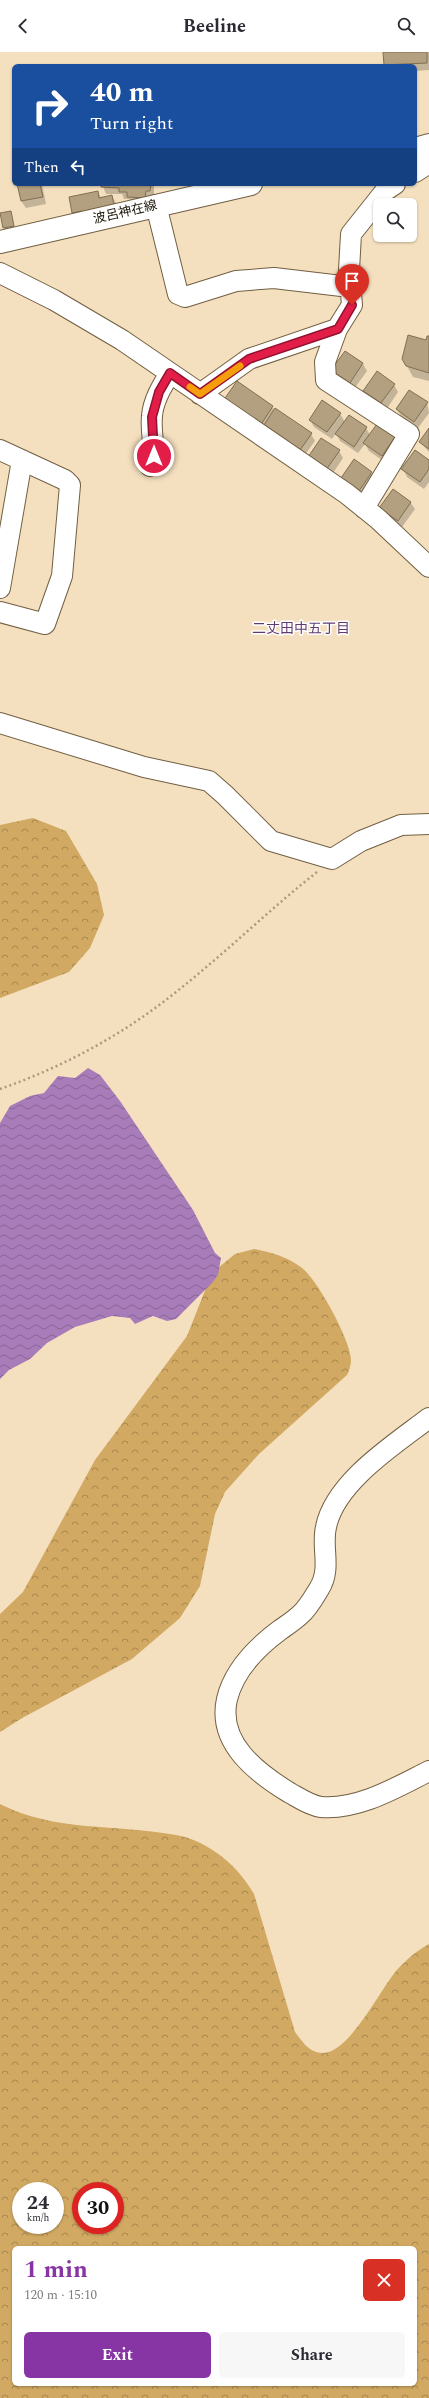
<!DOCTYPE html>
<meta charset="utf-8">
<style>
body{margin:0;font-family:Spectral,"Noto Sans JP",serif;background:#f7f7f7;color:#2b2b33;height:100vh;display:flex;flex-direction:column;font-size:15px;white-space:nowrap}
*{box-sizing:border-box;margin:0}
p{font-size:13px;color:#7c7c81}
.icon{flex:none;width:22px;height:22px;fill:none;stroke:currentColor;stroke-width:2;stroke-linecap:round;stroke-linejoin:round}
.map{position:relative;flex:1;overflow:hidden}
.side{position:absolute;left:12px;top:2194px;width:405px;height:140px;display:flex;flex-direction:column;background:#fff;border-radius:6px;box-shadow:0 1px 3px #0004}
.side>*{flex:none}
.hud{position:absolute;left:12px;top:12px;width:405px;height:122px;border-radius:6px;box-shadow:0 1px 3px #0004;background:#1a4fa0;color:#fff;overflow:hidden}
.buttons{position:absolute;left:373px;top:146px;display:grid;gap:8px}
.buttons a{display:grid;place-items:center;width:44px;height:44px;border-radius:6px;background:#fff;box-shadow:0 1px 3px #0004;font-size:20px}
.speed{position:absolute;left:12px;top:2130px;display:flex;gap:8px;font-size:20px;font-weight:700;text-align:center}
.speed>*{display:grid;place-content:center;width:52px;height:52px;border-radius:50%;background:#fff;box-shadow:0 1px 3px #0004;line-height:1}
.speed small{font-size:10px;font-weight:400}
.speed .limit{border:6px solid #d22;background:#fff;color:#111}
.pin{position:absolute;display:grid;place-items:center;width:34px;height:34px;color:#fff;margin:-41px -17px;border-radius:50% 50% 50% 0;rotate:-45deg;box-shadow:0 0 4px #0007}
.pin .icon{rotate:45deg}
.me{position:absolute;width:44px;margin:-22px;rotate:0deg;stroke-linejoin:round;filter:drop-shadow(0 0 3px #0008)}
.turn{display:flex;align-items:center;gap:14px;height:84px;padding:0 12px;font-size:18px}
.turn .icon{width:52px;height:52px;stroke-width:2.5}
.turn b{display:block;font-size:28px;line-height:34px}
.then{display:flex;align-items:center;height:38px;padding:0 12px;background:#0003;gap:8px;font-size:15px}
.round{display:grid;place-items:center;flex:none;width:42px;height:42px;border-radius:6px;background:#f7f7f7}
.headline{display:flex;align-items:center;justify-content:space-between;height:68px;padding:0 12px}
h1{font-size:24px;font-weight:700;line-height:30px;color:#8735a4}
.cta{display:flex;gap:8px;margin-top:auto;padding:8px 12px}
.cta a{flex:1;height:46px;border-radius:6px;background:#8735a4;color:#fff;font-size:16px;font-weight:700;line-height:46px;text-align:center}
.cta a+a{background:#f7f7f7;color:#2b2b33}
header{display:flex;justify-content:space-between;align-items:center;height:52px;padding:0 12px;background:#fff;font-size:18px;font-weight:700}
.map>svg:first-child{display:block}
.forest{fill:url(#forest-crowns);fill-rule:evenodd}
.water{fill:url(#water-waves)}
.shadow{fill:#0003}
.building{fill:#b3a080;stroke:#816f51}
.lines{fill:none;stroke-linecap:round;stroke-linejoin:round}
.minor-casing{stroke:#715f42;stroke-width:22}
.secondary-casing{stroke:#715f42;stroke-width:24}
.path{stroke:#a8997f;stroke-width:2.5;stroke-dasharray:2 3;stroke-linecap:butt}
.minor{stroke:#fff;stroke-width:20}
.secondary{stroke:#fff;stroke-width:22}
.route-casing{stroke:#92132f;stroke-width:10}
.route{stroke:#e11d48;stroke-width:7}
.slow{stroke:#f59e0b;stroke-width:7}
.labels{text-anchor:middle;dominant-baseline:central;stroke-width:3;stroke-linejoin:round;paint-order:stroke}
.street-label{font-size:13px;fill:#1c1509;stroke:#fff}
.neighbourhood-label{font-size:14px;fill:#613a71;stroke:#fff}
</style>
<header><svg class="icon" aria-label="back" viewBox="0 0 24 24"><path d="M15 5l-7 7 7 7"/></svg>Beeline<svg class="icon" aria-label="search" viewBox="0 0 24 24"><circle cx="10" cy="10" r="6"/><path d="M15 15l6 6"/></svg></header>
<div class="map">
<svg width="429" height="2346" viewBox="0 0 429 2346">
<defs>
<pattern id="forest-crowns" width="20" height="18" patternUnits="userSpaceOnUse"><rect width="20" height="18" fill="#d1a962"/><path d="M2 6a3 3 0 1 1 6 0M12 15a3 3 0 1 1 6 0" fill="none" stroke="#a9884f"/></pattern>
<pattern id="water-waves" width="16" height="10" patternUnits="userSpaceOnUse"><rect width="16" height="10" fill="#a87cb9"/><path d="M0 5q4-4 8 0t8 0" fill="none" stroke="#886495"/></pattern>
</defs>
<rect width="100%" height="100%" fill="#f4e0bf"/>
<path class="forest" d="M33,766l33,13 31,53 7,31 -14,33 -21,24 -69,26v-173z
M254,1197c17,3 34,8 48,19 15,11 49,73 49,92 0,5 -2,11 -4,15l-88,79 -34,38 -10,22 -15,72 -20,32 -48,41 -108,58 -24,15v-118l23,-22 72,-132 92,-124 19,-48 12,-20 17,-14z
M0,1752c54,28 117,20 176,31 33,6 62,31 78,59l41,138c7,9 14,21 28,21 26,0 57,-63 73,-82 10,-11 20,-20 33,-27v454h-429zM21,2139h34v34h-34zM81,2139h34v34h-34zM14,2196h401v136h-401z"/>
<path class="water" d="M88,1016l12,7 20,26 73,109 22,43 6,5 -3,17 -6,8 -36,36 -9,2 -14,-5 -18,8 -5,-6 -18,-2 -37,11 -28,16 -17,16 -21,11 -9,9v-256l10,-17 20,-10 14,-3 14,-17 17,2z"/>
<path class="shadow" d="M384,0h45v18l-14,1v-5h-29z
M18,132h24l4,20 -20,4 -5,-7z
M102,132h52v14l-22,6 -3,-5h-5l-2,-5h-16z
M98,140l3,6 11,-2 4,7 3,15 -42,1 -4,-7z
M10,160l5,17 -9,2 -2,-3z
M429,285v44l-16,-4 -6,-11z
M345,300l18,12 4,7 -13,18 -17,-12 -5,-7z
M237,331l35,24 3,4 36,23 4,7 -13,18 -38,-26z
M394,333l4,7 -12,18 -18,-12 -4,-7z
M427,351l2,10 -11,15 -17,-12 -4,-7z
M340,362l5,8 4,-6 17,12 4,7 24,3 4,7 -12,18 -17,-12 -4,-7 -7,9 -18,-12 -4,-8 -4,6 -18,-12 -4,-7z
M429,378v22l-9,-10z
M339,399l4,7 -12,18 -18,-12z
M429,409v21l-5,7 -17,-12 -4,-8z
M371,421l5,7 -13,18 -17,-13z
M393,438l17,12 5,7 -13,18 -17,-12z"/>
<path class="building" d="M383,0h44v11l-43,2z
M17,132h23l3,13 -22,4z
M101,132h50l-1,7h-4l-1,7 -18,-1v-5h-8v-4l-18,-1z
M98,139l1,7 13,-3 3,16 -32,4 -1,-4 -10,2 -3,-16z
M11,159l3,15 -11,2 -3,-15z
M408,283l18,5 1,-4h2v37l-23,-7 -4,-7z
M345,299l18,12 -13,20 -19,-13z
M377,319l18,13 -14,19 -18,-12z
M237,329l36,25 -13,20 -37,-25z
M409,338l19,12 -14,20 -18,-13z
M322,348l19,13 -14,19 -18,-12z
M275,356l37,25 -14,20 -36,-25z
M349,363l18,12 -13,20 -19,-13z
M377,372l18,13 -13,19 -19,-13z
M429,376v21l-10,-7z
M321,386l19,12 -14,20 -18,-13z
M415,398l14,10v9l-9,13 -19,-13z
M354,407l18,13 -13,19 -18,-13z
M393,437l18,13 -13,19 -19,-13z"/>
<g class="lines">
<g class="minor-casing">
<path id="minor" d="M415,120l14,-9
M156,153l22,89 7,3 51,-16 38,-3 76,9
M0,221l54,27 68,40 225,154 31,25 51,48
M337,277l-12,33 1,18 83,54 -45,74
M200,342l49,-35 88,-30 15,-24 -3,-35 2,-36 35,-44 9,-6
M0,398l65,30 5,5 -8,91 -17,48 -45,-12
M150,414c7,-18 0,-31 2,-50 1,-15 10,-30 18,-43
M0,536l22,-128
M0,671l144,44 65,14 16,14 46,46 61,18 29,-18 40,-16 28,-1
M429,1366c-34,26 -94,64 -103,109 -5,21 6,41 -7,62 -5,8 -11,19 -18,25 -6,6 -14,11 -21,16 -23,17 -46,40 -53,69 -10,44 30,74 63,94 9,5 21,13 31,14 38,3 76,-20 108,-36"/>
</g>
<g class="secondary-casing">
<path id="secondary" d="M415,97l14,-4
M0,190l251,-58"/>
</g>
<path class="path" d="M0,1037c40,-14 81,-33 118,-56 72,-44 132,-108 199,-161"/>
<use href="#minor" class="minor"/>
<use href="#secondary" class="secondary"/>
</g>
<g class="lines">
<g class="route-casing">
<path id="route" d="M154,404l-2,-39 7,-25 11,-19 30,21 49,-35 89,-30 14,-24"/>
</g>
<use href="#route" class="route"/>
<path class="slow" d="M190,335l10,7 40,-28"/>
</g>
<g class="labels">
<g class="street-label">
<text transform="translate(125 160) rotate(-13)">波呂神在線</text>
</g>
<g class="neighbourhood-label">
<text x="301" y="576">二丈田中五丁目</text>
</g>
</g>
</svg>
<div class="buttons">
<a><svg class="icon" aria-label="search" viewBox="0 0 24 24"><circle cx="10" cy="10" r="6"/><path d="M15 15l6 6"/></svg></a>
</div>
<div class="speed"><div>24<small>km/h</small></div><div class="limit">30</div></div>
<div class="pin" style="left:352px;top:253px;background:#d93025"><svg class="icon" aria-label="arrive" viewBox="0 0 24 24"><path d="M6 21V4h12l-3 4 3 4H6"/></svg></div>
<svg class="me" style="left:154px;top:404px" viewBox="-20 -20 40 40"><circle r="17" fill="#e11d48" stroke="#fff" stroke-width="3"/><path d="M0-11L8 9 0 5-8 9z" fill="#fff"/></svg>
<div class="hud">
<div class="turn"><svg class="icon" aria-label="right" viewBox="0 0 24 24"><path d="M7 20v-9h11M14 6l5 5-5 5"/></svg><div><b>40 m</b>Turn right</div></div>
<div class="then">Then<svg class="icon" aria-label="left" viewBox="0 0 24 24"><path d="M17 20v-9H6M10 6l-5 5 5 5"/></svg></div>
</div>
<section class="side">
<div class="headline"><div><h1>1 min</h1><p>120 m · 15:10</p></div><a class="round" style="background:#d93025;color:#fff"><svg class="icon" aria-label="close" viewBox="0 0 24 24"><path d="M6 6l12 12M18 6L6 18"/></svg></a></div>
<div class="cta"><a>Exit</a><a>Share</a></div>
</section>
</div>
